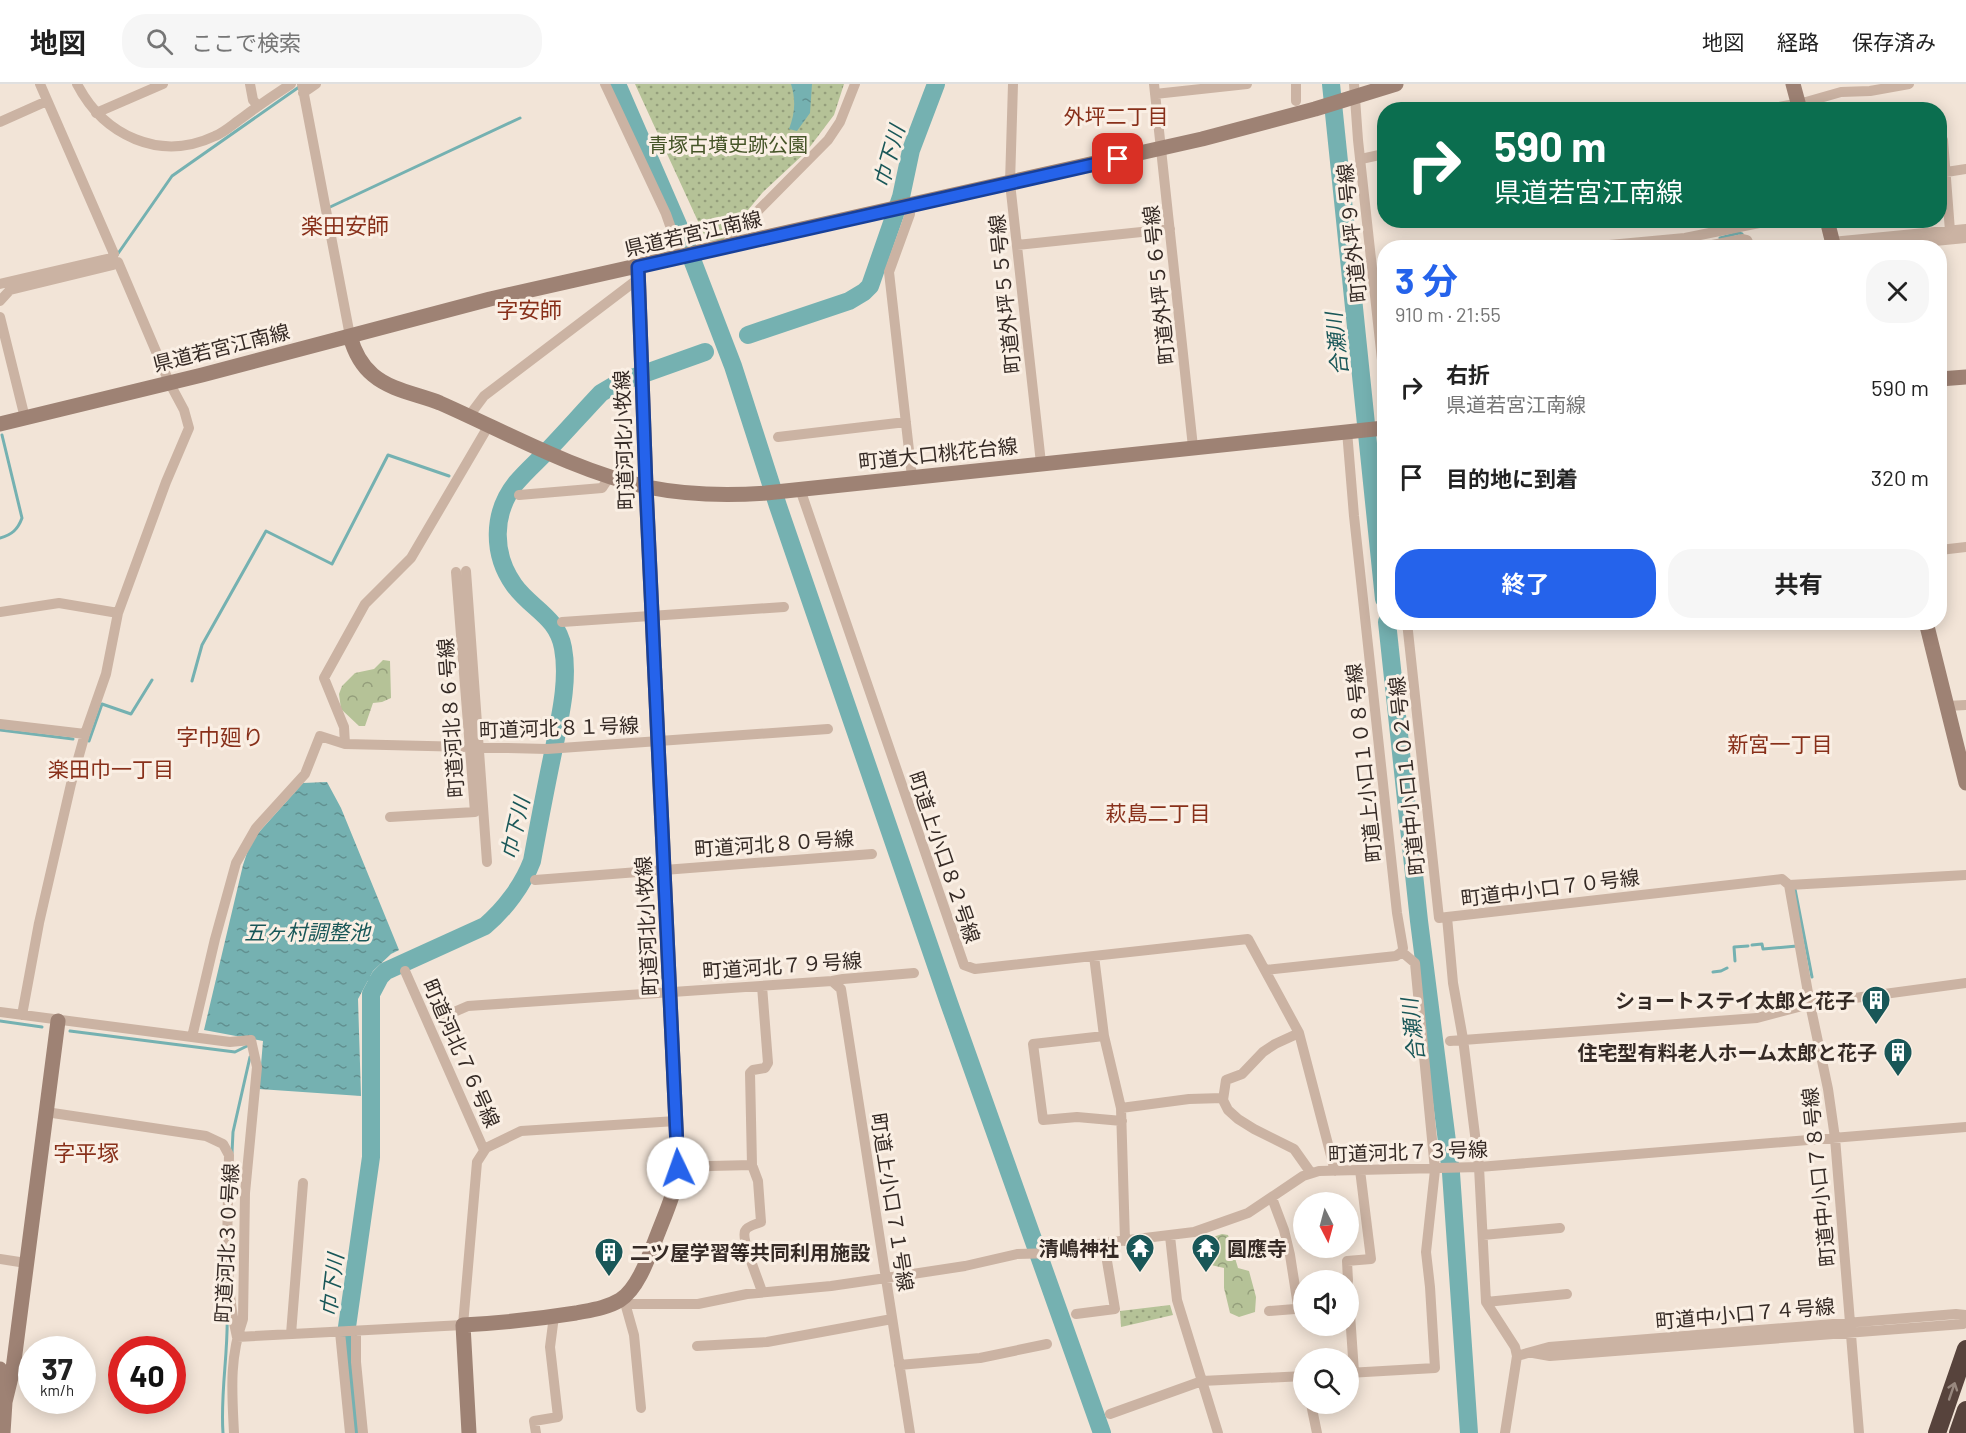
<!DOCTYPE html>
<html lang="ja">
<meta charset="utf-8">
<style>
body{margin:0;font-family:Barlow,"Noto Sans JP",sans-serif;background:#f6f6f6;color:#222;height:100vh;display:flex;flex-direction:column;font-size:22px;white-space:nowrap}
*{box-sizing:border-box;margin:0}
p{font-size:20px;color:#767676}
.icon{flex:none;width:33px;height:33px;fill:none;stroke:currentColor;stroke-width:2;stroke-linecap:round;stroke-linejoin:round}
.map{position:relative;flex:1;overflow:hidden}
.panel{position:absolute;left:1377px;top:156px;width:570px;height:390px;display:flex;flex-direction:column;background:#fff;border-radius:24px;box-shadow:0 3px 15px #0003}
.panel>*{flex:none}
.guide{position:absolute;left:1377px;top:18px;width:570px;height:126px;border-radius:24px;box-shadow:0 3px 15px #0003;background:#0b6e4f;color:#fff;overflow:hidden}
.needle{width:39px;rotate:174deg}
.tools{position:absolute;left:1293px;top:1108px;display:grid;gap:12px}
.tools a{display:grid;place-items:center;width:66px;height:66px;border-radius:50%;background:#fff;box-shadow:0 3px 15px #0003;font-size:30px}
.speed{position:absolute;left:18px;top:1252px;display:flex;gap:12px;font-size:30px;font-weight:700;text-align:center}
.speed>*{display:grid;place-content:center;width:78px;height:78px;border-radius:50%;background:#fff;box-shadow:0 3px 15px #0003;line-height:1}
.speed small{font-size:15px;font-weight:400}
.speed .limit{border:9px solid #d22;background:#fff;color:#111}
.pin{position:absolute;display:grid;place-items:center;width:51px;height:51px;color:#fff;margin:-26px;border-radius:12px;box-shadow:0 3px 9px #0006}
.me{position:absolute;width:66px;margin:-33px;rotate:357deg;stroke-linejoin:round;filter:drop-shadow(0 0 4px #0008)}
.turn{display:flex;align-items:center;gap:21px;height:126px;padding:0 18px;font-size:27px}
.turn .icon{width:78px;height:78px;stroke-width:2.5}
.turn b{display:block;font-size:42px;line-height:51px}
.round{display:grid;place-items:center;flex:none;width:63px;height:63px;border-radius:24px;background:#f6f6f6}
.overview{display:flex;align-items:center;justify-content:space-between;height:102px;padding:0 18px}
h1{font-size:36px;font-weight:700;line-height:45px;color:#2563eb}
.primary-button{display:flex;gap:12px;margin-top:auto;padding:12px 18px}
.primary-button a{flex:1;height:69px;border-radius:24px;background:#2563eb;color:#fff;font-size:24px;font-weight:700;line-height:69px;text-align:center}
.primary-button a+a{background:#f6f6f6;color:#222}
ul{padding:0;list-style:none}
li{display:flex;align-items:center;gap:18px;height:90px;padding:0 18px}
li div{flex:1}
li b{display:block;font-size:22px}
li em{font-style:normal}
header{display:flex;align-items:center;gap:36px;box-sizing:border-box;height:84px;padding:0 30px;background:#fff;border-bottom:2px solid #e0e0e0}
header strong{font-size:28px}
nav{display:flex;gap:33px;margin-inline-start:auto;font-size:21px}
.search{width:420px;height:54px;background:#f6f6f6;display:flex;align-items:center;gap:15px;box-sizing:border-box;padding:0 21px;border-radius:24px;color:#767676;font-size:22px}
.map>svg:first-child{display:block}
.forest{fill:url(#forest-crowns)}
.park{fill:url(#park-dots)}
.water{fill:url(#water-ripples)}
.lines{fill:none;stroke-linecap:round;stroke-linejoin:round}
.stream{stroke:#75b1b1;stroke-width:3}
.river{stroke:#75b1b1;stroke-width:18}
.street{stroke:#cbb3a3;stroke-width:10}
.secondary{stroke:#9e8274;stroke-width:15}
.highway{stroke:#57433c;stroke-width:18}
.oneway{stroke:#98887f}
.route-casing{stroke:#184099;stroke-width:15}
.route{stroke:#2563eb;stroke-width:10}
.labels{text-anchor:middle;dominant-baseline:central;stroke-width:6;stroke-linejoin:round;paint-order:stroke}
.park-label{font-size:20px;fill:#465528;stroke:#faefe4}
.street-label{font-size:20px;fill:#352a25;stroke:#faefe4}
.poi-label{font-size:20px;font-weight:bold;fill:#352a25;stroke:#faefe4;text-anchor:end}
.neighbourhood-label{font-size:21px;fill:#88301a;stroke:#faefe4}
.water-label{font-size:21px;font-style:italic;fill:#195758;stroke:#faefe4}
.quarter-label{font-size:22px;fill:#88301a;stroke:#faefe4}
</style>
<header>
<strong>地図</strong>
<div class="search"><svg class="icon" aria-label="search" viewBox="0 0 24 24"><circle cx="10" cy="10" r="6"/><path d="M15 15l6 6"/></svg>ここで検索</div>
<nav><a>地図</a><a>経路</a><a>保存済み</a></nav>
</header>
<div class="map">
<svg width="1966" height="1349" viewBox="0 0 1966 1349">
<defs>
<pattern id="forest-crowns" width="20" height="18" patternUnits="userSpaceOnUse" patternTransform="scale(1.5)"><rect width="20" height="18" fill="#b5c297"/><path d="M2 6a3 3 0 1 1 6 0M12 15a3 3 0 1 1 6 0" fill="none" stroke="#949e7b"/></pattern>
<pattern id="park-dots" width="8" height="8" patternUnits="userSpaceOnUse" patternTransform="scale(1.5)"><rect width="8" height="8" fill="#b5c297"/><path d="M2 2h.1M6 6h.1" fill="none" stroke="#949e7b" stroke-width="1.8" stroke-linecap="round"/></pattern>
<pattern id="water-ripples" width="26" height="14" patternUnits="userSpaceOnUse" patternTransform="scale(1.5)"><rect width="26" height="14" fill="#75b1b1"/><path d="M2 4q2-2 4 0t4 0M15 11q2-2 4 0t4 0" fill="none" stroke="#619090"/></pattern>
</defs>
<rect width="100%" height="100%" fill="#f2e4d7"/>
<path class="forest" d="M383,576l7,1 1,37 -9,4 -9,1 -8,23h-6l-18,-17 -2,-15 3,-8 13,-13 19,-4z
M1222,1150l6,1 10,33 11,3 7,26 -1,15 -16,5 -9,-4 -6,-25v-20l-13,-3 1,-6 -7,-8 -1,-11z"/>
<path class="park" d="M635,0h209l-10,31 -28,37 -43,40 -40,48 -16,1z
M1170,1221l3,10 -52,12 -1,-16z"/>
<path class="water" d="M791,0h21l-2,29 -13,18 -8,-2c6,-15 7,-29 2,-45z
M327,698l14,26 58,142 -8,4 -18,17 -15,28 3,97 -102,-7 4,-48 -59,-11 39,-165 8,-24 52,-58z"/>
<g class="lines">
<path class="stream" d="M328,124l192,-90
M1720,154l19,-5 3,1
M1659,164l37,-4
M117,171l55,-79 127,-89
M1382,189l2,-1
M0,454c12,-3 18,-9 22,-20l-20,-83
M192,597l10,-36 64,-114 66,33 56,-109 61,21
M0,646l73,9
M89,657l13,-37 29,10 21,-34
M1795,805l17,88
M1752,861l10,-1 1,5 34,-3
M1735,877l-1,-14 14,-1
M1713,888l8,-1 6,-3
M365,896l21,-9
M0,937l42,6
M70,947l165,21 14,-7
M232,1069l1,-21 17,-75
M223,1349c-3,-42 6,-82 4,-124"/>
<path class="river" d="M617,0l66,152 50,130 45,140 171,497 153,430
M1331,0l53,515
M748,251l101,-34 15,-9 6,-6 31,-89 10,-47 25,-66
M1387,538l32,299 32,252 18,260
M356,1349l-9,-106 24,-170v-163l9,-17 6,-6 99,-45c20,-17 38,-41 47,-65 7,-38 14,-75 22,-113 6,-31 15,-68 9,-100 -6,-32 -32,-39 -49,-63 -22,-31 -22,-72 2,-102 11,-13 24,-24 35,-36 17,-18 33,-36 50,-54l17,-10 87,-31"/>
<path class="street" d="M77,0c27,52 83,78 138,52 10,-4 18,-12 27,-18 16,-12 32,-23 49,-34
M250,0l3,16 5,6
M302,0l48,252
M605,0l61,130 15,43
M1013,0l-3,99 31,280
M1154,0l39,363
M1354,0l4,56 26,238
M303,9l13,-9
M1155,10l92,-10
M1296,17v-17
M1763,26l43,-8 35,-10 29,-1 39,-7
M96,29l67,-29
M0,38l47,-21
M1943,56l7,91
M1361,75l23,-5
M1940,89l26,-4
M909,122l1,8 -21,58 23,205
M1832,158l134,-13
M1017,161l153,-16
M727,162l12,-16 89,-90 12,-18 15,-38
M1577,164l108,-10 89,-18
M1697,164l46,-9 4,1 4,8
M1862,164l104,-10
M0,200l111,-26 3,-4 -74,-170
M0,217l10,-11 103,-25 5,-3 51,120 15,28 5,18 -23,54 -48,131 -12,61 -21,60 -14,50 -32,139 -17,92
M0,233l25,101
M469,332l15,-20 154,-117
M778,353l128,-15
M800,405l164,476 11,4 273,-30 51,94 36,138
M519,411l83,-7 8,-12
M1940,466l26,-3
M466,487l21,291
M0,528l59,-9 59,10
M562,538l222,-15
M1407,538l32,296 8,-1
M1947,622l19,-1
M0,640l85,10
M345,660l-1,-17 -20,-49 41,-74 46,-46 78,-133
M390,733l85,-5 -19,-240
M535,796l337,-26
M1789,801l21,119 18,85 7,49 24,295
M1094,872l10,80 17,72 4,133
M1265,886l131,-14 6,-4 1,-4 -6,-35 -43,-397 -7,-85
M405,887l79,179
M832,897l9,8 69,444
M762,902l6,77 -3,5 -12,2 -3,3 2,92 6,16 3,41c-4,2 -14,4 -16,9 -4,9 14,50 17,61
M0,928l230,30 21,-2 6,27 -12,126 -2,126c-14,40 -11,73 -9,114
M440,934l28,-12 364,-25 11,-2 71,-6
M1299,949l-24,11 -12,8 -21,22 -16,6 -3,20 5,10 10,9 16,10 40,20 17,24
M1104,952l-71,8 10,76 34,-3 45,4
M192,953l23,-98 21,-76 20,-35 49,-54 15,-38 25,8 202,5 281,-20
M1450,957l307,-23 53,-14 156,-21
M1121,1024l68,-9 34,-1
M46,1028l160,24 17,8 6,11c-1,58 -6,125 8,182l226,-12 14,-163 9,-14 35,-17 155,-10
M655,1090l55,-8 42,-1
M1483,1151l77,-7
M1170,1152l7,64 41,133
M0,1175l26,4
M1348,1197l-1,-20 24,-2 -11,-89
M1348,1201l6,87
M620,1216l10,4h68l49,-10 84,-8 55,-8 79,-12 52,-12 39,-1 48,-10 90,-11 54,-19 55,-37 16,-5 160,-4 487,-40
M1486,1218l81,-8
M625,1219l9,32 7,73
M1269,1227l26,-2 3,-3 -8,-51 -6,-25 -12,-32
M1076,1230l39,-5 -11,-66
M356,1247v31l7,71
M340,1248l10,101
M291,1250l12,-151
M697,1262l70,-4 125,-23
M1533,1269l17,3 413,-32
M1517,1272l32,-9 407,-33 10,1
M899,1281l81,-7 67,-14
M1348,1289l87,-5 -5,-81 -4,-35 9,-82 -20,-207 -13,-11
M1311,1320l6,29
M1110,1330l92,-33 102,-5
M536,1349l-2,-12 24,-4 -8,-70 4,-31
M1505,1349l12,-77 -2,-9 -29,-45 -7,-135 -16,-128 -10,-56 -6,-66 335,-38 7,6 177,-10"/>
<path class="secondary" d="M1793,0l7,26
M1827,136l7,28
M350,252c4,15 11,29 23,39 19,16 45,19 67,28 68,30 135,68 207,84 40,8 79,9 119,6l618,-65
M1940,295l26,-2
M0,340l202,-49 288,-76 712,-160 113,-30 81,-25
M1926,538l40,161
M0,1285l5,33 -2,31
M5,1318l8,-33 45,-348
M469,1349l-6,-108c38,-2 75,-6 113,-12 15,-3 31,-5 44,-13 19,-12 30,-47 38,-67 9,-23 17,-40 20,-65l-32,-682 -8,-219"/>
<path class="highway" d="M1937,1349l29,-84
M1958,1349l8,-23"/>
</g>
<defs><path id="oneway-shaft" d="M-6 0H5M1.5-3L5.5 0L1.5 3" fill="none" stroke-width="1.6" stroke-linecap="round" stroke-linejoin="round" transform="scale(1.5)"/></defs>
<use class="oneway" href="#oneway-shaft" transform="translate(1952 1307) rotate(-71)"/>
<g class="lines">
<g class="route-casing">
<path id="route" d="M678,1084l-32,-682 -8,-219 480,-108"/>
</g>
<use href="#route" class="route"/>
</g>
<defs>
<g id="building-pin" transform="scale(1.5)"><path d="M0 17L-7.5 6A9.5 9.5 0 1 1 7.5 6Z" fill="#195758" stroke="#faefe4"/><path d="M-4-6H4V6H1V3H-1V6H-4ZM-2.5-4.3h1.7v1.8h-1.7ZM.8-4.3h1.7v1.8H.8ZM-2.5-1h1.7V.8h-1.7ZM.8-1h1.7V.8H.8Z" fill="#fff"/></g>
<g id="temple-pin" transform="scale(1.5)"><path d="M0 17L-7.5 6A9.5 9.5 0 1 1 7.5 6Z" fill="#195758" stroke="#faefe4"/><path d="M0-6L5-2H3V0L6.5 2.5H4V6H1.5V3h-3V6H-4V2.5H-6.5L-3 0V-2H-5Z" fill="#fff"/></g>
</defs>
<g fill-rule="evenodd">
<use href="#building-pin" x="1876" y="916"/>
<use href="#building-pin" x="1898" y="968"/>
<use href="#temple-pin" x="1140" y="1164"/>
<use href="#temple-pin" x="1206" y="1164"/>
<use href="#building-pin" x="609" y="1168"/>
</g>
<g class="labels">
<g class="park-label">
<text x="728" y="60">青塚古墳史跡公園</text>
</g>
<g class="street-label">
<text transform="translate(693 149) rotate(-13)">県道若宮江南線</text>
<text transform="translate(1351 149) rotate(-96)">町道外坪９号線</text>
<text transform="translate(1158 201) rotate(-96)">町道外坪５６号線</text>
<text transform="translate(1004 210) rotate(-96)">町道外坪５５号線</text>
<text transform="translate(221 263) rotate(-14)">県道若宮江南線</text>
<text transform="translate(623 356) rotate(-92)">町道河北小牧線</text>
<text transform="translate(938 369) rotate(-6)">町道大口桃花台線</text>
<text transform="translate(450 634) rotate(-94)">町道河北８６号線</text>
<text transform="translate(559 643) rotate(-2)">町道河北８１号線</text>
<text transform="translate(1363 679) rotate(-96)">町道上小口１０８号線</text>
<text transform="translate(1406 692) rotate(-96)">町道中小口１０２号線</text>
<text transform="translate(774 759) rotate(-4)">町道河北８０号線</text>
<text transform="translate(945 773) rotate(71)">町道上小口８２号線</text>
<text transform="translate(1550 803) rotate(-7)">町道中小口７０号線</text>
<text transform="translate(646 842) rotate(-93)">町道河北小牧線</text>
<text transform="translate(782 881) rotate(-4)">町道河北７９号線</text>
<text transform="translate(462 969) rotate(66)">町道河北７６号線</text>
<text transform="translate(1408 1067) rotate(-2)">町道河北７３号線</text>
<text transform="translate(1818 1093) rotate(-96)">町道中小口７８号線</text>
<text transform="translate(893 1118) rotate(81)">町道上小口７１号線</text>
<text transform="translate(226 1159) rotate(-87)">町道河北３０号線</text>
<text transform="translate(1745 1229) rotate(-5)">町道中小口７４号線</text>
</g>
<g class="poi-label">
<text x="1855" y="916">ショートステイ太郎と花子</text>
<text x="1877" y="968">住宅型有料老人ホーム太郎と花子</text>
<text x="1119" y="1164">清嶋神社</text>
<text x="1227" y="1164" text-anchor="start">圓應寺</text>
<text x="630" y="1168" text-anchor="start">二ツ屋学習等共同利用施設</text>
</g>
<g class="neighbourhood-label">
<text x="1116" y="31">外坪二丁目</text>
<text x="1780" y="659">新宮一丁目</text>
<text x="111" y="684">楽田巾一丁目</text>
<text x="1158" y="728">萩島二丁目</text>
</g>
<g class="water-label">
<text transform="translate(888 72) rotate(-74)">巾下川</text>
<text transform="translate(1336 260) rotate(-96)">合瀬川</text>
<text transform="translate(514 744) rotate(-77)">巾下川</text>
<text x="307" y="847">五ヶ村調整池</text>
<text transform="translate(1412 946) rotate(-97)">合瀬川</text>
<text transform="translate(331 1201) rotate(-83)">巾下川</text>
</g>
<g class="quarter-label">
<text x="345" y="141">楽田安師</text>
<text x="529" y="225">字安師</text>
<text x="220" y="652">字巾廻り</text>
<text x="86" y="1068">字平塚</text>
</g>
</g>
</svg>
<div class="tools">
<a><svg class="needle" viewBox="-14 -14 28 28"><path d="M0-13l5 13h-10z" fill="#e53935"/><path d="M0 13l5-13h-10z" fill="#767676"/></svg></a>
<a><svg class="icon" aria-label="sound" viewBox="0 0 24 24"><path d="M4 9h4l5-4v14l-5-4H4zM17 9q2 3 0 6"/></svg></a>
<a><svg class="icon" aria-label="search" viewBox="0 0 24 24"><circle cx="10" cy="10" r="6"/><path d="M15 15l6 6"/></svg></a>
</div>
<div class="speed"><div>37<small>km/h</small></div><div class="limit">40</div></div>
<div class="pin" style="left:1118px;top:75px;background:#d93025"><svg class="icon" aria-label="arrive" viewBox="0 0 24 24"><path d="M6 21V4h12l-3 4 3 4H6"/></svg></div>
<svg class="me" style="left:678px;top:1084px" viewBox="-20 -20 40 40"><circle r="19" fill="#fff"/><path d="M0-13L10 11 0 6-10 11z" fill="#2563eb"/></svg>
<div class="guide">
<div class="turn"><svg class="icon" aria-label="right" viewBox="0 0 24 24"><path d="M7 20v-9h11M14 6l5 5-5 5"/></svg><div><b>590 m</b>県道若宮江南線</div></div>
</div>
<section class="panel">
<div class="overview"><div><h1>3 分</h1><p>910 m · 21:55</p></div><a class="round"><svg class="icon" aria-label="close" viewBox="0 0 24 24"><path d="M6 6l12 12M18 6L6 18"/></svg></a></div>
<ul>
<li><svg class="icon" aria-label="right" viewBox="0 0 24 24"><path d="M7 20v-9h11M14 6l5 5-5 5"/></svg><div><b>右折</b><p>県道若宮江南線</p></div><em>590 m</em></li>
<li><svg class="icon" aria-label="arrive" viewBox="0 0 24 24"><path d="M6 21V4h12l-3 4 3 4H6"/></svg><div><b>目的地に到着</b></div><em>320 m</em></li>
</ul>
<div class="primary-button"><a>終了</a><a>共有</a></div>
</section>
</div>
